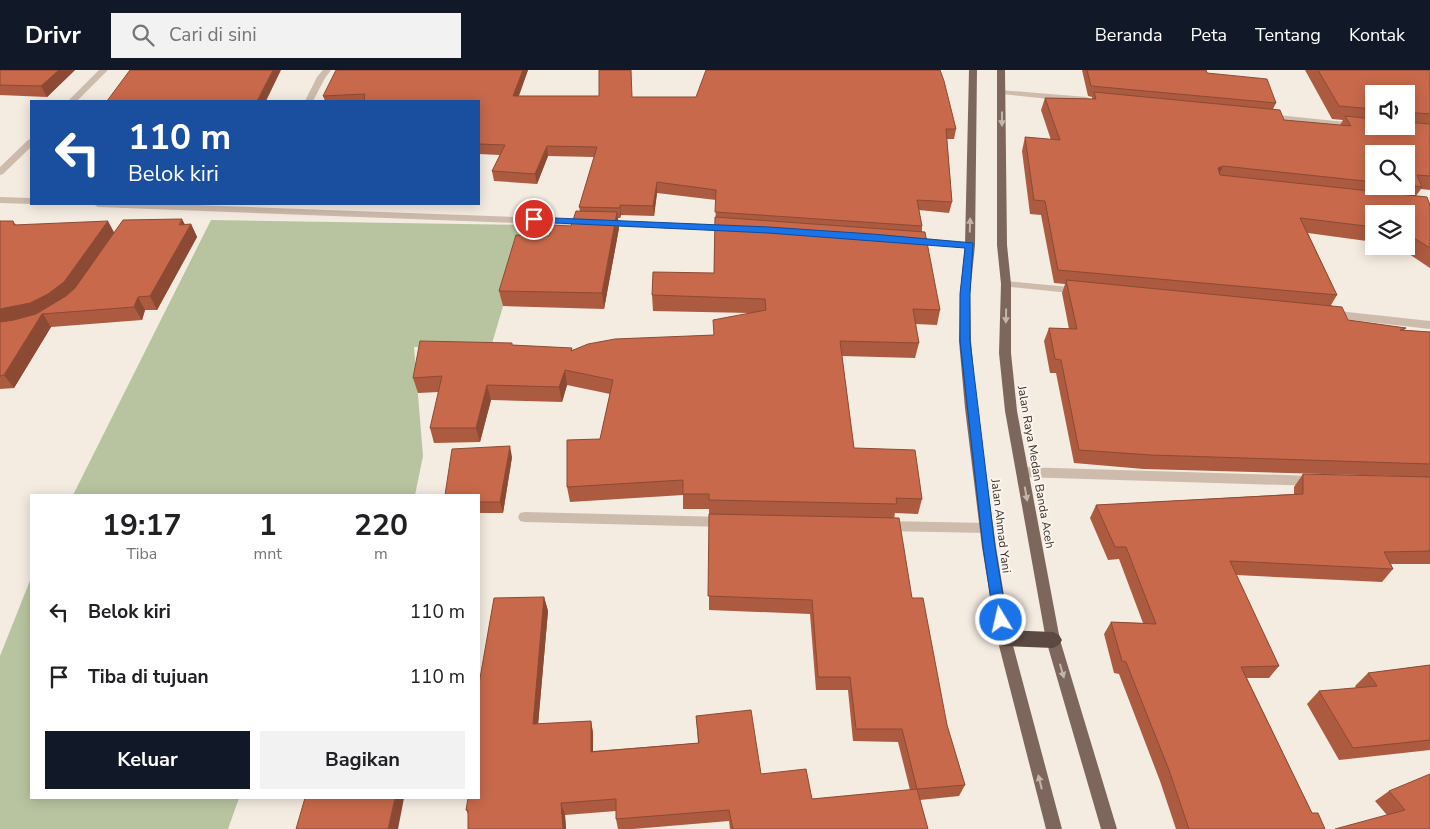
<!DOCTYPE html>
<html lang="id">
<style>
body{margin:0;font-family:"Nunito Sans",sans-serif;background:#f2f2f2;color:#202124;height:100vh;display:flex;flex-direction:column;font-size:19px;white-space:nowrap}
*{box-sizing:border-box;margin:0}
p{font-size:16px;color:#757577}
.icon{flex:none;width:28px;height:28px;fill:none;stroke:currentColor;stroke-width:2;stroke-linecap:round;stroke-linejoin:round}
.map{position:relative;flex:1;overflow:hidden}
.details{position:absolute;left:30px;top:424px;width:450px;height:305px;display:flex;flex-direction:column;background:#fff;border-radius:0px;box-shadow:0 2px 12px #0003}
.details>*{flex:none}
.banner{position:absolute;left:30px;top:30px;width:450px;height:105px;border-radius:0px;box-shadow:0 2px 12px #0003;background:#1a4fa0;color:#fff;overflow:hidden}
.buttons{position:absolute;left:1365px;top:15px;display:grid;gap:10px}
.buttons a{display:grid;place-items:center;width:50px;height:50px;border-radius:0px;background:#fff;box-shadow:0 2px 12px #0003;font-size:25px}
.pin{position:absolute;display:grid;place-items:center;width:42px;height:42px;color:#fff;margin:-21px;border:2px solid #fff;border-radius:50%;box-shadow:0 1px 5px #0007}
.me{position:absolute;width:55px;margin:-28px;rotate:351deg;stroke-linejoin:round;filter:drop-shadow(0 0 4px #0008)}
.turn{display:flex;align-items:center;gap:18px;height:105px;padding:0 15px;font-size:22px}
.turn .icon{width:65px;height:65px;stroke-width:2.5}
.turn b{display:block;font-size:35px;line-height:42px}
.eta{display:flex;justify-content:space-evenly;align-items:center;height:85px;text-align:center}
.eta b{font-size:30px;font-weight:700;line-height:35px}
.cta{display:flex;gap:10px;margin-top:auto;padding:10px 15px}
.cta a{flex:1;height:58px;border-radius:0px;background:#111827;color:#fff;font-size:20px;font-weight:700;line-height:58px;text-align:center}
.cta a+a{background:#f2f2f2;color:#202124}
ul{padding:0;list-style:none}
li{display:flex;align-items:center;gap:15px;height:65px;padding:0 15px}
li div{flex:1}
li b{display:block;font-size:19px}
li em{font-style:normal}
header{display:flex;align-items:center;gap:30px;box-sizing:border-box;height:70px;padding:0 25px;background:#111827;color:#fff}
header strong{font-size:24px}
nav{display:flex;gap:28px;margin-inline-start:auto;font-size:18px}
.search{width:350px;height:45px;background:#f2f2f2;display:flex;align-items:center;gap:12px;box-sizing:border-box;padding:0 18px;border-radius:0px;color:#757577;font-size:19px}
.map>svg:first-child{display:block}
.green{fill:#b8c4a0}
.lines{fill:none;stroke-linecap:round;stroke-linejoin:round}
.minor{fill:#cdbbac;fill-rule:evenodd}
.major{fill:#7d675c;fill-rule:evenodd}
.highway{fill:#5c4a42;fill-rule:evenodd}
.wall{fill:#ac5a40;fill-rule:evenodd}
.shaded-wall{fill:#8c4a34}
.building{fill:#c8694b;stroke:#8c4a34}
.oneway{fill:#c2b5ac}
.route{fill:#1a73e8;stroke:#114b97}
.labels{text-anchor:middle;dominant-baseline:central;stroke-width:4;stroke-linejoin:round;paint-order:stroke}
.street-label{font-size:12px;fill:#3b302b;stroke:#fbf5ee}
</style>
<header>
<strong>Drivr</strong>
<div class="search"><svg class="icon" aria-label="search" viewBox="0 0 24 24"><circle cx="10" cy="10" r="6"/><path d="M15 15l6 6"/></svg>Cari di sini</div>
<nav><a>Beranda</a><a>Peta</a><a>Tentang</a><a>Kontak</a></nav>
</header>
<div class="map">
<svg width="1430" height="759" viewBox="0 0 1430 759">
<rect width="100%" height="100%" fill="#f4ebe1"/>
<path class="green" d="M211,150l318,5 -18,54 -20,68h-77l9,109 -8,39h-342z
M31,508v220h208l-11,31h-228v-173z"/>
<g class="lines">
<path class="minor" d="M99,0h9l-31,31h-9z
M323,0h8l-6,8 -12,23h-8l12,-24z
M999,20l88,7 4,3 -4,3 -85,-9 -4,-2z
M1268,44l87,9 4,3 -4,3 -90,-10v-4z
M31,69v8l-28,27 -3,1v-8l28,-27z
M0,127l31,1 1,6 -32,-1z
M93,134h77l560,21 5,3 -5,3 -632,-24z
M910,167l60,5 5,3 -5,3 -64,-6 -1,-2z
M1006,211l74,7 5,3 -5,3 -78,-8 -1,-2 1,-2z
M1329,240l101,11v8l-105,-12 -1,-3 1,-3z
M1022,397l293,9 5,2 1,3 -1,3 -5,2 -293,-9 -5,-2 -1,-3 1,-3z
M525,442l200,5 5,1 2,4 -2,4 -5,1 -200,-5 -5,-1 -2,-4 2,-4z
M885,451l102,2 5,1 2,4 -2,4 -5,1 -102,-2 -5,-1 -2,-4 2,-4z"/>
<path class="major" d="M969,0h8l-2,175 -5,49 1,47 6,67 19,139 15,91 51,191h-16l-49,-191 -15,-91 -17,-139 -6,-67 1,-47 5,-49z
M997,0h8l2,175 4,39v69l6,58 43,229 57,189h-16l-55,-189 -41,-229 -6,-58 2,-69 -4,-39z"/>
<path class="highway" d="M1004,560l49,2 6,3 3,5 -3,5 -6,3 -49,-2 -6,-3 -3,-5 3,-5z"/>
</g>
<path class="wall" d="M0,0h75l-28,27 -47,-2z
M528,0l-9,26 113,1 324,32 -2,10h-7l5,63 -3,11 -30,-3 3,16v5l18,79 -3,15 -22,-1 4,19 -4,15 -73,-2 12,92 68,51 -4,15 -23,-1 -1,5 18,80 35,127 18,60 -6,11 -39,4 8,29h-198l-1,-8 -96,8h-15l-2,-10v-8l-51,4 1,14h-98v-15l-2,-4 78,-213 4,14 -10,113 53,-3 2,12v18l105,-8 -2,-27 65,58 51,25 98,-9 -12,-48 -45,-1 -5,-51h-32l-6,-76 -101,-4v-101h-26v-14l-113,7 -3,-15 33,-48 10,-45 -43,-9 -5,17 -71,-2 -11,42 -46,1 -4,-15 9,-36 -21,1 -5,-15 100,-33 59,5 141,-15 37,-22 -97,-2 -1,-16 62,-22 2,-73 -59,-7 -3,23 -33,-1 -1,3h-2l1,10 -15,81 -101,-3 -4,-15 50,-55 22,-10 9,-15 -1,-4 15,-50 -46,-1 -11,28 -43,-3 -2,-10 8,-16 -21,-1v-53h-154l-2,-5z
M1082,0h124l1,3 69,30 -3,6 11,11 56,5 3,-5 -11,-1 -27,-49h125v120l-9,-1 -5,7 14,9v63l-33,-22h9v-32h-32v28l-66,-9 29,62 -6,10 17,15 58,8 -2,2 26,2v145l-286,-8 -70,-6 -18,-90h-6l-6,-32 5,-13 20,1 -7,-36 3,-9 -11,-1 -13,-68 -11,-1 -8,-63 3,-14 26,3 -10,-30 4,-12 47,1v-2l-4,-1zM1374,24h32v32h-32zM1374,84h32v32h-32z
M0,151h13l3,4 98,7 77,-8 6,13 -40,73h-12l-3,10 -91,7 -37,61 -14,1z
M512,387l-9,56h-24v-18z
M1303,404l127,3v87h-39l2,5 -11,13 -146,-7 43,91 -10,12h-22l65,135 13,16h-149l-16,-48 -41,-107 -5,-1 -10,-39 7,-12 32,1 -24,-64 -11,1 -18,-42 6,-13 198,-11v-7z
M1430,595v85l-91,10 -32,-56 12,-13 37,-3 -1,-2 13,-13z
M1389,721l41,38 -43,-14 -12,-14z"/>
<path class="shaded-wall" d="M59,0h16l-28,27 -6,-11z
M273,0h8l-15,31h-9z
M523,0h5l-13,35 -2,-9z
M547,76l1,10 -11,28 -2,-10z
M1223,96l-6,13 1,-11z
M657,112v11l-3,23 -1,-10z
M620,135l1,10 -1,3z
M617,142l2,16 -15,81 -2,-16z
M182,149l6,11 3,-6 6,13 -40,73 -7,-14z
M108,151l7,13 -42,61 -17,12 -13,7 8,13 -37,61 -10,-13 -4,-51v-15z
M138,227l7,13 -3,10 -8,-13z
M565,300l2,15 -5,17 -3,-15z
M487,315l4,15 -11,42 -4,-14z
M510,376l2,11 -9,56 -3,-11z
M544,527l4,14 -11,126 -4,-13z
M591,651l2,12v31l-2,-12z
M395,728h9l-6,31h-10z
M561,733l4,12 1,14h-3z"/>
<path class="building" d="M0,0h59l-18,16 -41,-1z
M130,0h143l-16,31h-150z
M336,0h187l-10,26h86v-26h32l1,27h64l10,-27h234l4,11 12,48h-10l6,73 -35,-2 5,26 -207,-14 1,-22 -59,-8 -4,24 -33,-1v3l-41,-1 18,-60 -50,-1 -12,28 -43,-3 13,-26 -26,-1v-43h-115l1,-7 -42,2z
M1087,0h119l1,3 60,6 9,24 -185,-17z
M1318,0h112v44l-24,-2v-18h-32v15l-35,-3z
M1094,22l186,18 4,10 67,6 -6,-10 29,3v7h32v-4l24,2v52l-13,-1 5,12 -16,-2v-31h-32v28l-151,-16 -5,2 2,7 207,22 3,8v43l-24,-15v-19h-32v13l-74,-9 37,77 -279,-25 -13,-69 -11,-1 -9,-63 35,3 -15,-42 51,1z
M576,141l41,1 -15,81 -103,-2 17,-56 33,1 3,-11 19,1z
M715,147l210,15 15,78 -27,-1 6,34 -79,-2 14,107 61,2 7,49 -26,-1 1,6 -188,-4v-6h-26v-14l-116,7v-47l33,-1 13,-59 -48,-10 -6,17 -72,-2 -11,43h-46l12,-52 -29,2 7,-37 92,2v2l60,3 -1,3 17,-7 27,-5 99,-4 -1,-15 53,-10 -1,-11 -113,-4 1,-23 61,1z
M182,149l-3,6 12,-1 -41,72 -12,1 -4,10 -92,7 -38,61 -4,1v-54l14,-2 22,-6 30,-18 9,-8 48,-68z
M0,151h13l1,4 94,-4 -44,61 -16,12 -18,9 -30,6z
M1066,210l276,27 6,13 58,8 -6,2 30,2v132l-279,-9 -72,-5 -18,-90 -6,-1 -6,-31 28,1z
M510,376l-10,56h-21v-7h-34l7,-46z
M1303,404l127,3v74l-46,1 9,17 -163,-8 49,105 -38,1 71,146h6l7,16h-136l-20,-59 -43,-108 -4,-1 -11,-39 45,2 -30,-77h-11l-19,-42 207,-11z
M709,444l190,4 13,80h11l24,127 18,60 -48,4 -15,-60h-46l-6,-52h-32l-6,-77 -104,-4z
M544,527l-11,127 58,-3v31l108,-9 -3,-27 55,-6 10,64 45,-5 6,30 105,-10 11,40h-195l-4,-19 -113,9v-20l-55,4 2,26h-95v-19h-2l2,-12h11v-114l15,-86z
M1430,595v75l-77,8 -34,-57 58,-5 -9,-13z
M1430,704v55h-95l70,-19 -16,-19z
M305,728h90l-7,31h-92z"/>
<defs><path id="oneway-solid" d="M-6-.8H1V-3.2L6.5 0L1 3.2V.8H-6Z" transform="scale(1.25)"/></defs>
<g class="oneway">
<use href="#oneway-solid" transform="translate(1002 49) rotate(90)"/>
<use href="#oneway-solid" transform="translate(970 155) rotate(-88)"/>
<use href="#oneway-solid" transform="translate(1006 246) rotate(91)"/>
<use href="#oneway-solid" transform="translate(1026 424) rotate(80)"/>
<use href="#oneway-solid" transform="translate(1062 601) rotate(74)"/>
<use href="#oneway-solid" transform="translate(1040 712) rotate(-104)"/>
</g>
<path class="route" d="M531,147l237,10 104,7 101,9 -3,51v47l25,206 12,73 -2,4 -4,1 -5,-1 -2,-4 -11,-73 -23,-206v-47l5,-46 -197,-15 -234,-11 -3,-1z"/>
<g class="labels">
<g class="street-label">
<text transform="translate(1036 397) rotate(80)">Jalan Raya Medan Banda Aceh</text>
<text transform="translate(1001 456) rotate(83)">Jalan Ahmad Yani</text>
</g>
</g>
</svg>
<div class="buttons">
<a><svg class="icon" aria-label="sound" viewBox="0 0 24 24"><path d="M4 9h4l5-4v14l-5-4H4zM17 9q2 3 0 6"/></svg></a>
<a><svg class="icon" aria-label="search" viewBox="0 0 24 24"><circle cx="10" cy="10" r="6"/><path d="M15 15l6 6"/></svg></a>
<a><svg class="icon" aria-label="layers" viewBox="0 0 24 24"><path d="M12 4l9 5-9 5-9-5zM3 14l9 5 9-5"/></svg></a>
</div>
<div class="pin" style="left:534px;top:149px;background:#d93025"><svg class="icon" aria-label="arrive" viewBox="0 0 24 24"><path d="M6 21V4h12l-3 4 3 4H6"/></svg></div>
<svg class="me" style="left:1001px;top:550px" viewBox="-20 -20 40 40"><circle r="17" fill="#1a73e8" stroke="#fff" stroke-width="3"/><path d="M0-11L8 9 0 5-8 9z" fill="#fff"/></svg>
<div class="banner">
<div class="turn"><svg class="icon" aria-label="left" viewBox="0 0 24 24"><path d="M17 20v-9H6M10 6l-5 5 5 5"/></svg><div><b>110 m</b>Belok kiri</div></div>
</div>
<section class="details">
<div class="eta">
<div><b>19:17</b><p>Tiba</p></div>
<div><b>1</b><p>mnt</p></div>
<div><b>220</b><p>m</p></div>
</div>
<ul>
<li><svg class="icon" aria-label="left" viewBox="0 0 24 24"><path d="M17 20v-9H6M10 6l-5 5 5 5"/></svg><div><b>Belok kiri</b></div><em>110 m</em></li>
<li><svg class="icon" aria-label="arrive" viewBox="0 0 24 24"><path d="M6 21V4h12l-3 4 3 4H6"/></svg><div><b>Tiba di tujuan</b></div><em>110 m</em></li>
</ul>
<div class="cta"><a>Keluar</a><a>Bagikan</a></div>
</section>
</div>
